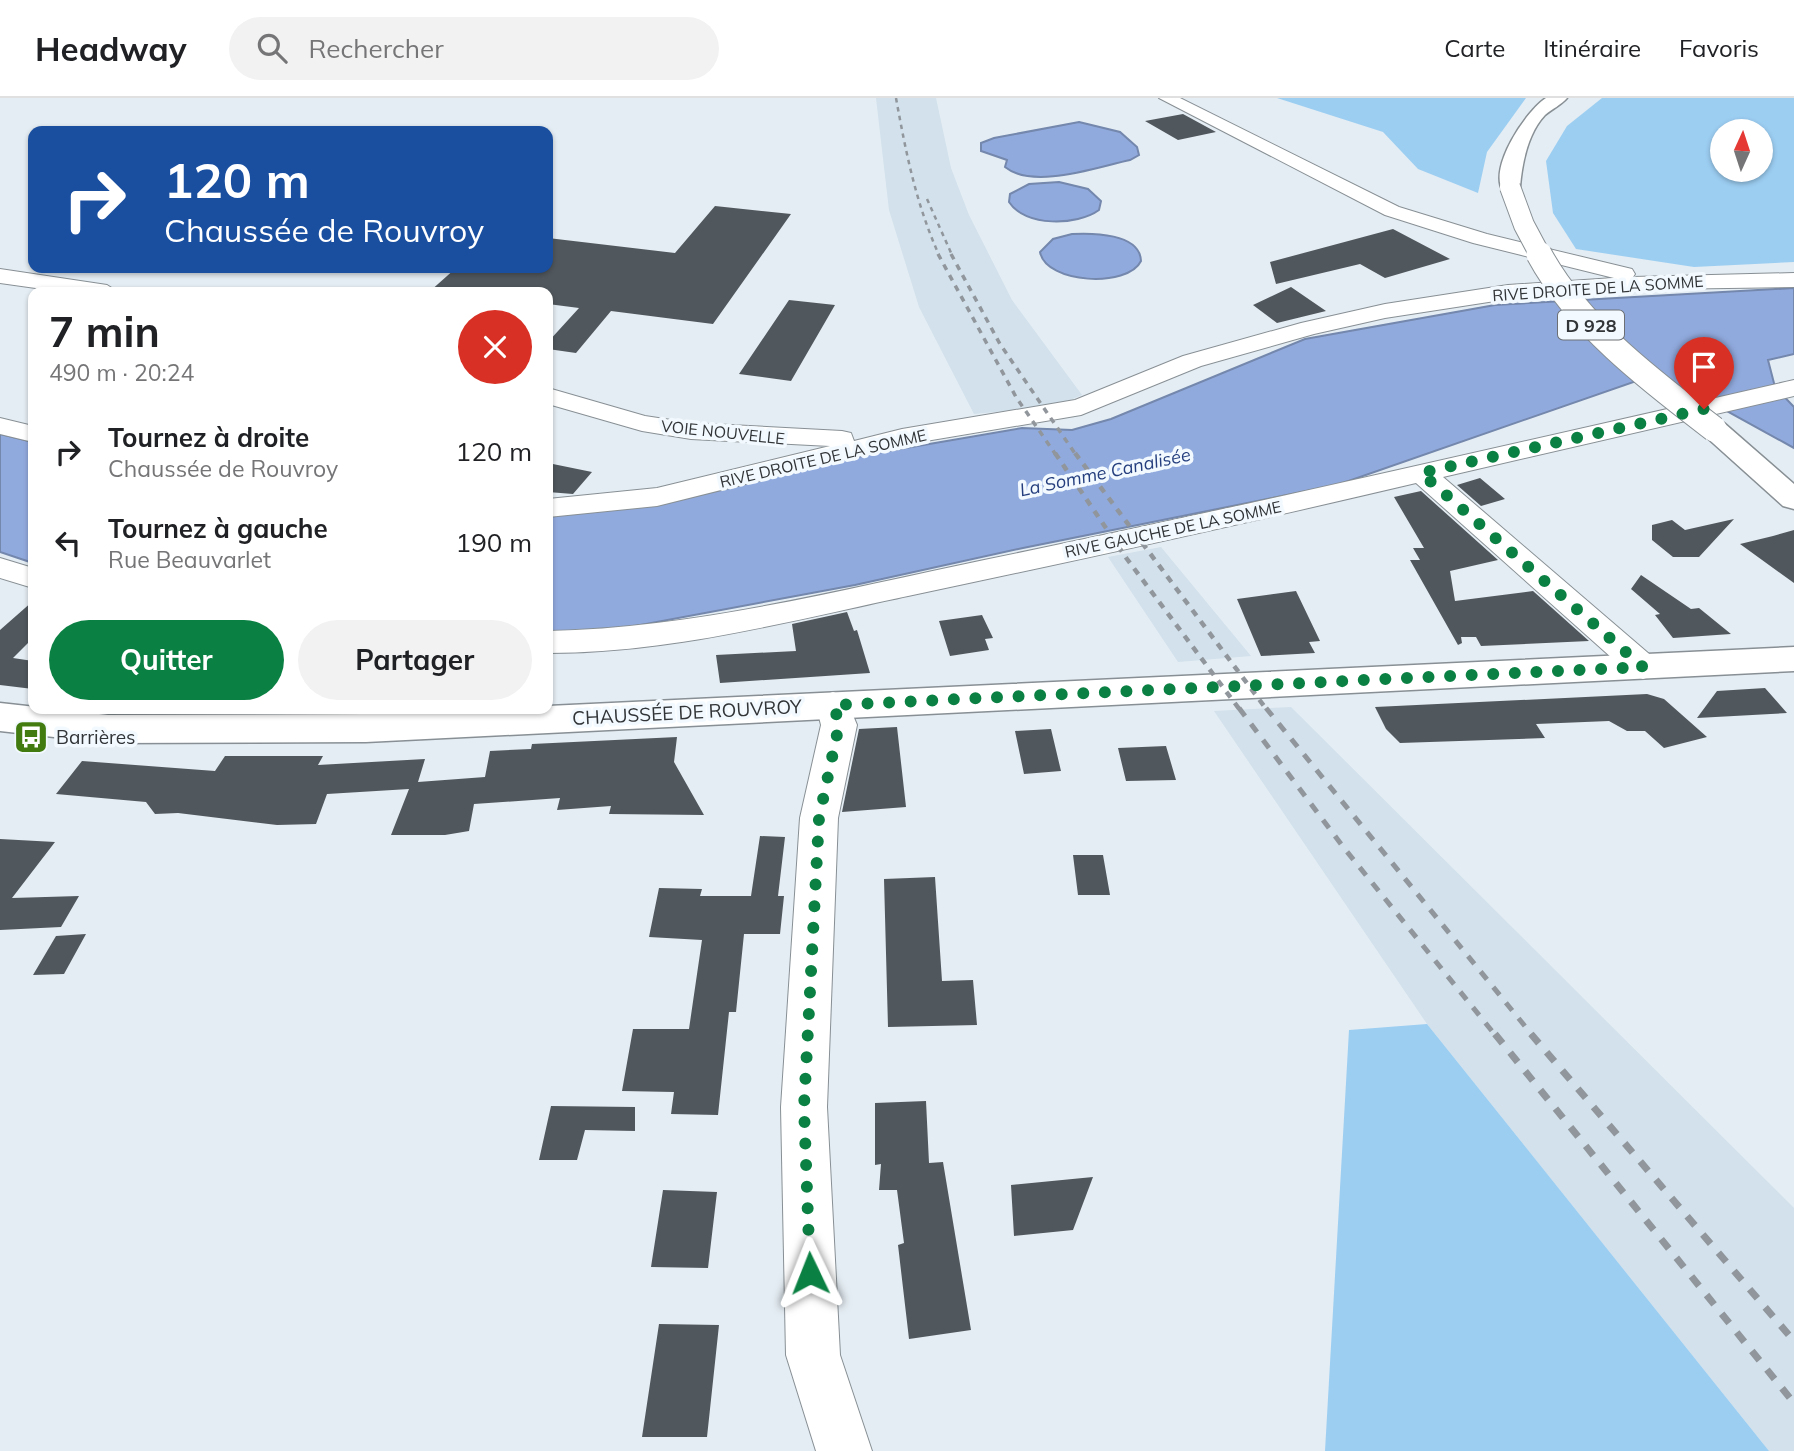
<!DOCTYPE html>
<html lang="fr">
<meta charset="utf-8">
<style>
body{margin:0;font-family:Mulish,sans-serif;background:#f2f2f2;color:#202124;height:100vh;display:flex;flex-direction:column;font-size:26px;white-space:nowrap}
*{box-sizing:border-box;margin:0}
p{font-size:23px;color:#757577}
.icon{flex:none;width:38px;height:38px;fill:none;stroke:currentColor;stroke-width:2;stroke-linecap:round;stroke-linejoin:round}
.map{position:relative;flex:1;overflow:hidden}
.drawer{position:absolute;left:28px;top:189px;width:525px;height:427px;display:flex;flex-direction:column;background:#fff;border-radius:14px;box-shadow:0 2px 5px #0004}
.drawer>*{flex:none}
.top-card{position:absolute;left:28px;top:28px;width:525px;height:147px;border-radius:14px;box-shadow:0 2px 5px #0004;background:#1a4fa0;color:#fff;overflow:hidden}
.needle{width:46px;rotate:3deg}
.tools{position:absolute;left:1710px;top:21px;display:grid;gap:14px}
.tools a{display:grid;place-items:center;width:63px;height:63px;border-radius:50%;background:#fff;box-shadow:0 2px 5px #0004;font-size:35px}
.pin{position:absolute;display:grid;place-items:center;width:60px;height:60px;color:#fff;margin:-72px -30px;border-radius:50% 50% 50% 0;rotate:-45deg;box-shadow:0 0 7px #0007}
.pin .icon{rotate:45deg}
.me{position:absolute;width:77px;margin:-38px;rotate:358deg;stroke-linejoin:round;filter:drop-shadow(0 0 5px #0008)}
.turn{display:flex;align-items:center;gap:24px;height:147px;padding:0 21px;font-size:32px}
.turn .icon{width:91px;height:91px;stroke-width:2.5}
.turn b{display:block;font-size:49px;line-height:60px}
.round{display:grid;place-items:center;flex:none;width:74px;height:74px;border-radius:37px;background:#f2f2f2}
.head{display:flex;align-items:center;justify-content:space-between;height:119px;padding:0 21px}
h1{font-size:42px;font-weight:700;line-height:52px}
.action{display:flex;gap:14px;margin-top:auto;padding:14px 21px}
.action a{flex:1;height:80px;border-radius:42px;background:#0b8043;color:#fff;font-size:28px;font-weight:700;line-height:80px;text-align:center}
.action a+a{background:#f2f2f2;color:#202124}
ul{padding:0;list-style:none}
li{display:flex;align-items:center;gap:21px;height:91px;padding:0 21px}
li div{flex:1}
li b{display:block;font-size:26px}
li em{font-style:normal}
header{display:flex;align-items:center;gap:42px;box-sizing:border-box;height:98px;padding:0 35px;background:#fff;border-bottom:2px solid #e0e0e0}
header strong{font-size:33px}
nav{display:flex;gap:38px;margin-inline-start:auto;font-size:24px}
.search{width:490px;height:63px;background:#f2f2f2;display:flex;align-items:center;gap:18px;box-sizing:border-box;padding:0 24px;border-radius:38px;color:#757577;font-size:26px}
.map>svg:first-child{display:block}
.built{fill:#d2e1ec}
.green{fill:#9ccef2;fill-rule:evenodd}
.water{fill:#91aade;stroke:#7487ac;stroke-width:2}
.building{fill:#51585d}
.lines{fill:none;stroke-linecap:round;stroke-linejoin:round}
.street-casing{stroke:#889095;stroke-width:2}
.primary-casing{stroke:#889095;stroke-width:3}
.street{fill:#fff;fill-rule:evenodd}
.primary{fill:#fff;fill-rule:evenodd}
.rail-far4{stroke:#90969b;stroke-width:2.5;stroke-dasharray:4.5 4.5;stroke-linecap:butt}
.rail-far3{stroke:#90969b;stroke-width:3.5;stroke-dasharray:6 6;stroke-linecap:butt}
.rail-far2{stroke:#90969b;stroke-width:4.5;stroke-dasharray:7 7;stroke-linecap:butt}
.rail-far1{stroke:#90969b;stroke-width:5;stroke-dasharray:10 10;stroke-linecap:butt}
.rail{stroke:#90969b;stroke-width:7;stroke-dasharray:12 12;stroke-linecap:butt}
.primary-bridge-far1-casing{stroke:#889095;stroke-width:22;stroke-linecap:butt}
.primary-bridge-casing{stroke:#889095;stroke-width:27;stroke-linecap:butt}
.primary-bridge-far1{stroke:#fff;stroke-width:20}
.primary-bridge{stroke:#fff;stroke-width:25}
.route{stroke:#0b8043;stroke-width:12;stroke-dasharray:0 21.6}
.labels{text-anchor:middle;dominant-baseline:central;stroke-width:7;stroke-linejoin:round;paint-order:stroke}
.far-street-label{font-size:16px;fill:#323538;stroke:#f3faff}
.shield{fill:#f3faff;stroke:#6c7074;stroke-width:2}
.shield-label{font-size:18px;font-weight:bold;fill:#323538}
.far-water-label{font-size:18px;font-style:italic;fill:#253f7e;stroke:#f3faff}
.street-label{font-size:19px;fill:#323538;stroke:#f3faff}
.poi-label{font-size:19px;fill:#323538;stroke:#f3faff;text-anchor:start}
</style>
<header>
<strong>Headway</strong>
<div class="search"><svg class="icon" aria-label="search" viewBox="0 0 24 24"><circle cx="10" cy="10" r="6"/><path d="M15 15l6 6"/></svg>Rechercher</div>
<nav><a>Carte</a><a>Itinéraire</a><a>Favoris</a></nav>
</header>
<div class="map">
<svg width="1794" height="1353" viewBox="0 0 1794 1353">
<rect width="100%" height="100%" fill="#e4edf3"/>
<path class="built" d="M876,0h60l15,70 18,47 43,85 70,95 -26,11 -82,8 -55,-107 -30,-97z
M1161,449l90,109 -73,6 -70,-105z
M1291,609l503,501v243h-25l-342,-427 -213,-313z"/>
<path class="green" d="M1277,0h249l-39,54 -9,41 -60,-24 -35,-37z
M1602,0h192v164l-100,5 -118,-18 -23,-36 -7,-52 21,-35zM1760,33v39h-38v-39z
M1427,926l338,422 4,5h-444l24,-421z"/>
<path class="water" d="M1079,24l41,10 17,15 2,8 -9,5c-33,7 -97,30 -125,7l2,-7 -26,-9v-8l13,-5z
M1059,84l29,7 13,12 -2,9c-22,16 -74,17 -90,-8l1,-8 19,-10z
M1072,136c20,-1 68,-1 69,27 -13,27 -95,23 -101,-9l13,-13z
M1794,190v66l-26,6 7,27 19,20v41l-107,-59 -45,-10 -305,106 -314,63 -168,37 -268,50h-39v-120l121,-15 202,-46 151,-26 50,2 39,-11 194,-80 190,-34z
M0,336l33,8v121l-33,-11z"/>
<path class="building" d="M1183,16l33,18 -38,8 -33,-19z
M715,108l76,8 -78,110 -102,-13 -35,42 -28,-4v-7l31,-34 -31,-4v-12h-119l27,-24h92v-30l127,15z
M1393,131l57,30 -65,19 -25,-14 -84,20 -6,-22z
M1291,189l35,24 -49,12 -24,-18z
M789,202l46,5 -44,76 -52,-7z
M548,365l44,9 -19,22 -25,-2z
M1480,380l25,21 -24,7 -24,-21z
M1421,393l77,69 -48,11 5,30 78,-10 56,50 -108,5 -5,-9h-15l1,6 -4,2 -48,-85h10l-7,-12h11l-30,-51z
M1734,421l-35,38h-26l-21,-17v-15l20,-5 13,10z
M1794,432v53l-54,-39 33,-8z
M1641,477l50,34 8,-1 32,26 -58,4 -18,-23 5,-1 -29,-25z
M1296,493l24,50 -11,1 6,11 -54,3 -24,-57z
M33,503v37l-20,20 20,3v28l-33,-4v-55z
M847,514l7,19 3,-1 13,43 -150,10 -4,-28 80,-4 -4,-27z
M982,517l11,23 -8,1 4,11 -39,6 -11,-35z
M1765,590l22,25 -90,5 20,-27z
M1647,596l17,5 43,38 -43,11 -19,-17h-18l-18,-10 -73,3 9,14 -145,5 -14,-14 -11,-22z
M897,629l9,80 -64,5 17,-83z
M1051,631l10,42 -37,3 -9,-43z
M677,639l-3,25 30,53 -95,-1 2,-8 -54,4 3,-12 -86,6 -5,27 -24,4h-54l18,-46 -82,5 -11,30 -39,1 -99,-12 -23,1 -9,-12 -90,-8 26,-33 133,10 10,-15h98l-5,9 107,-6 -7,23 67,-5 5,-26 41,-2 1,-5z
M1166,648l10,34 -50,1 -8,-33z
M760,738l25,1 -7,59h6l-4,38h-36l-8,78h-7l-11,103 -47,-1 3,-22 -52,-1 11,-62h56l13,-89 -53,-3 10,-49 43,1 -2,7h51z
M0,741l55,3 -43,56 67,-2 -18,31 -61,3z
M1073,757h30l7,40h-32z
M935,779l7,104 31,-1 4,45 -89,2 -4,-148z
M86,836l-22,40 -31,1 23,-39z
M926,1003l3,62 14,-1 28,168 -62,9 -11,-94 6,-2 -7,-53h-18l2,-26 -6,1v-62z
M551,1008l84,1v24l-50,-1 -8,30h-38z
M1093,1079l-20,53 -59,6 -3,-51z
M663,1092l54,2 -9,76 -57,-1z
M659,1226l60,1 -12,112h-65z"/>
<g class="lines">
<g class="street-casing">
<path id="street" d="M1159,0h21l219,109 88,27 145,35 3,5 -2,3 161,-4v14l-136,2 -150,10 -123,19 -71,16 -113,32 -120,49 -179,30 -245,61 -109,11v-18l109,-11 173,-42 -139,-7 -49,-8 -94,-27v-16l97,28 46,7 151,8 9,2 3,8 48,-12 173,-29 108,-44 118,-33 84,-19 123,-19 106,-7 -141,-35 -88,-28z
M0,171l107,16 11,7h-54l-64,-9z
M1794,282v16l-351,81 212,182 5,8 -5,8 -12,4 -12,-4 -215,-192c-169,40 -338,77 -508,113 -118,25 -238,57 -360,57v-22c149,-3 296,-42 441,-72 270,-56 537,-118 805,-179z
M0,320l33,8v16l-33,-8z
M0,460l33,10v20l-33,-10z
M833,594l12,4 12,29 -19,93 -11,289 13,248 32,96h-56l-30,-96 -5,-248 19,-289 21,-93 -5,-20 5,-9z"/>
</g>
<g class="primary-casing">
<path id="primary" d="M1546,0h21c-6,7 -15,11 -22,17 -17,18 -23,48 -25,72l-10,6 -7,-2c-15,-23 23,-80 43,-93z
M1714,323l10,2 70,61v25l-11,-3 -79,-71 -4,-6 4,-6z
M1794,549v24l-1428,71 -258,1 -108,-12v-28l108,12 258,-1 182,-5v-3z"/>
</g>
<use href="#street" class="street"/>
<use href="#primary" class="primary"/>
<path class="rail-far4" d="M896,0c10,55 20,106 43,157
M927,101l25,56"/>
<path class="rail-far3" d="M938,156l78,143 40,58
M951,156l49,90 76,111"/>
<path class="rail-far2" d="M1055,355l72,106 113,151
M1075,355l192,257"/>
<path class="rail-far1" d="M1239,610l105,140 152,188
M1266,610l267,328"/>
<path class="rail" d="M1495,936l299,369
M1531,936l263,307"/>
<g class="primary-bridge-far1-casing">
<path id="primary-bridge-far1" d="M1510,89l14,38 16,30"/>
</g>
<g class="primary-bridge-casing">
<path id="primary-bridge" d="M1539,156c39,72 111,126 175,175"/>
</g>
<use href="#primary-bridge-far1" class="primary-bridge-far1"/>
<use href="#primary-bridge" class="primary-bridge"/>
</g>
<g class="lines">
<path class="route" d="M810,1175l-6,-166 15,-289 20,-93 -5,-20 809,-38 -222,-194 283,-64"/>
</g>
<defs>
<g id="bus-square" transform="scale(1.75)"><rect x="-9" y="-9" width="18" height="18" rx="4" fill="#427b10" stroke="#f3faff"/><path d="M-5-6H5V4H4V6H2V4H-2V6H-4V4H-5ZM-3.5-4V0h7V-4ZM-3.5 1.2v1.5H-2V1.2ZM2 1.2v1.5H3.5V1.2Z" fill="#fff"/></g>
</defs>
<g fill-rule="evenodd">
<use href="#bus-square" x="31" y="639"/>
</g>
<g class="labels">
<g class="far-street-label">
<text transform="translate(1598 190) rotate(-4)">RIVE DROITE DE LA SOMME</text>
<text transform="translate(723 334) rotate(6)">VOIE NOUVELLE</text>
<text transform="translate(823 360) rotate(-13)">RIVE DROITE DE LA SOMME</text>
<text transform="translate(1173 431) rotate(-12)">RIVE GAUCHE DE LA SOMME</text>
</g>
<rect class="shield" x="1558" y="212.5" width="66" height="29" rx="5"/>
<g class="shield-label">
<text x="1591" y="227">D 928</text>
</g>
<g class="far-water-label">
<text transform="translate(1105 374) rotate(-12)">La Somme Canalisée</text>
</g>
<g class="street-label">
<text transform="translate(687 614) rotate(-3)">CHAUSSÉE DE ROUVROY</text>
</g>
<g class="poi-label">
<text x="56" y="639">Barrières</text>
</g>
</g>
</svg>
<div class="tools">
<a><svg class="needle" viewBox="-14 -14 28 28"><path d="M0-13l5 13h-10z" fill="#e53935"/><path d="M0 13l5-13h-10z" fill="#757577"/></svg></a>
</div>
<div class="pin" style="left:1704px;top:311px;background:#d93025"><svg class="icon" aria-label="arrive" viewBox="0 0 24 24"><path d="M6 21V4h12l-3 4 3 4H6"/></svg></div>
<svg class="me" style="left:810px;top:1175px" viewBox="-20 -20 40 40"><path d="M0-17L14 15 0 8-14 15z" fill="#0b8043" stroke="#fff" stroke-width="4"/></svg>
<div class="top-card">
<div class="turn"><svg class="icon" aria-label="right" viewBox="0 0 24 24"><path d="M7 20v-9h11M14 6l5 5-5 5"/></svg><div><b>120 m</b>Chaussée de Rouvroy</div></div>
</div>
<section class="drawer">
<div class="head"><div><h1>7 min</h1><p>490 m · 20:24</p></div><a class="round" style="background:#d93025;color:#fff"><svg class="icon" aria-label="close" viewBox="0 0 24 24"><path d="M6 6l12 12M18 6L6 18"/></svg></a></div>
<ul>
<li><svg class="icon" aria-label="right" viewBox="0 0 24 24"><path d="M7 20v-9h11M14 6l5 5-5 5"/></svg><div><b>Tournez à droite</b><p>Chaussée de Rouvroy</p></div><em>120 m</em></li>
<li><svg class="icon" aria-label="left" viewBox="0 0 24 24"><path d="M17 20v-9H6M10 6l-5 5 5 5"/></svg><div><b>Tournez à gauche</b><p>Rue Beauvarlet</p></div><em>190 m</em></li>
</ul>
<div class="action"><a>Quitter</a><a>Partager</a></div>
</section>
</div>
